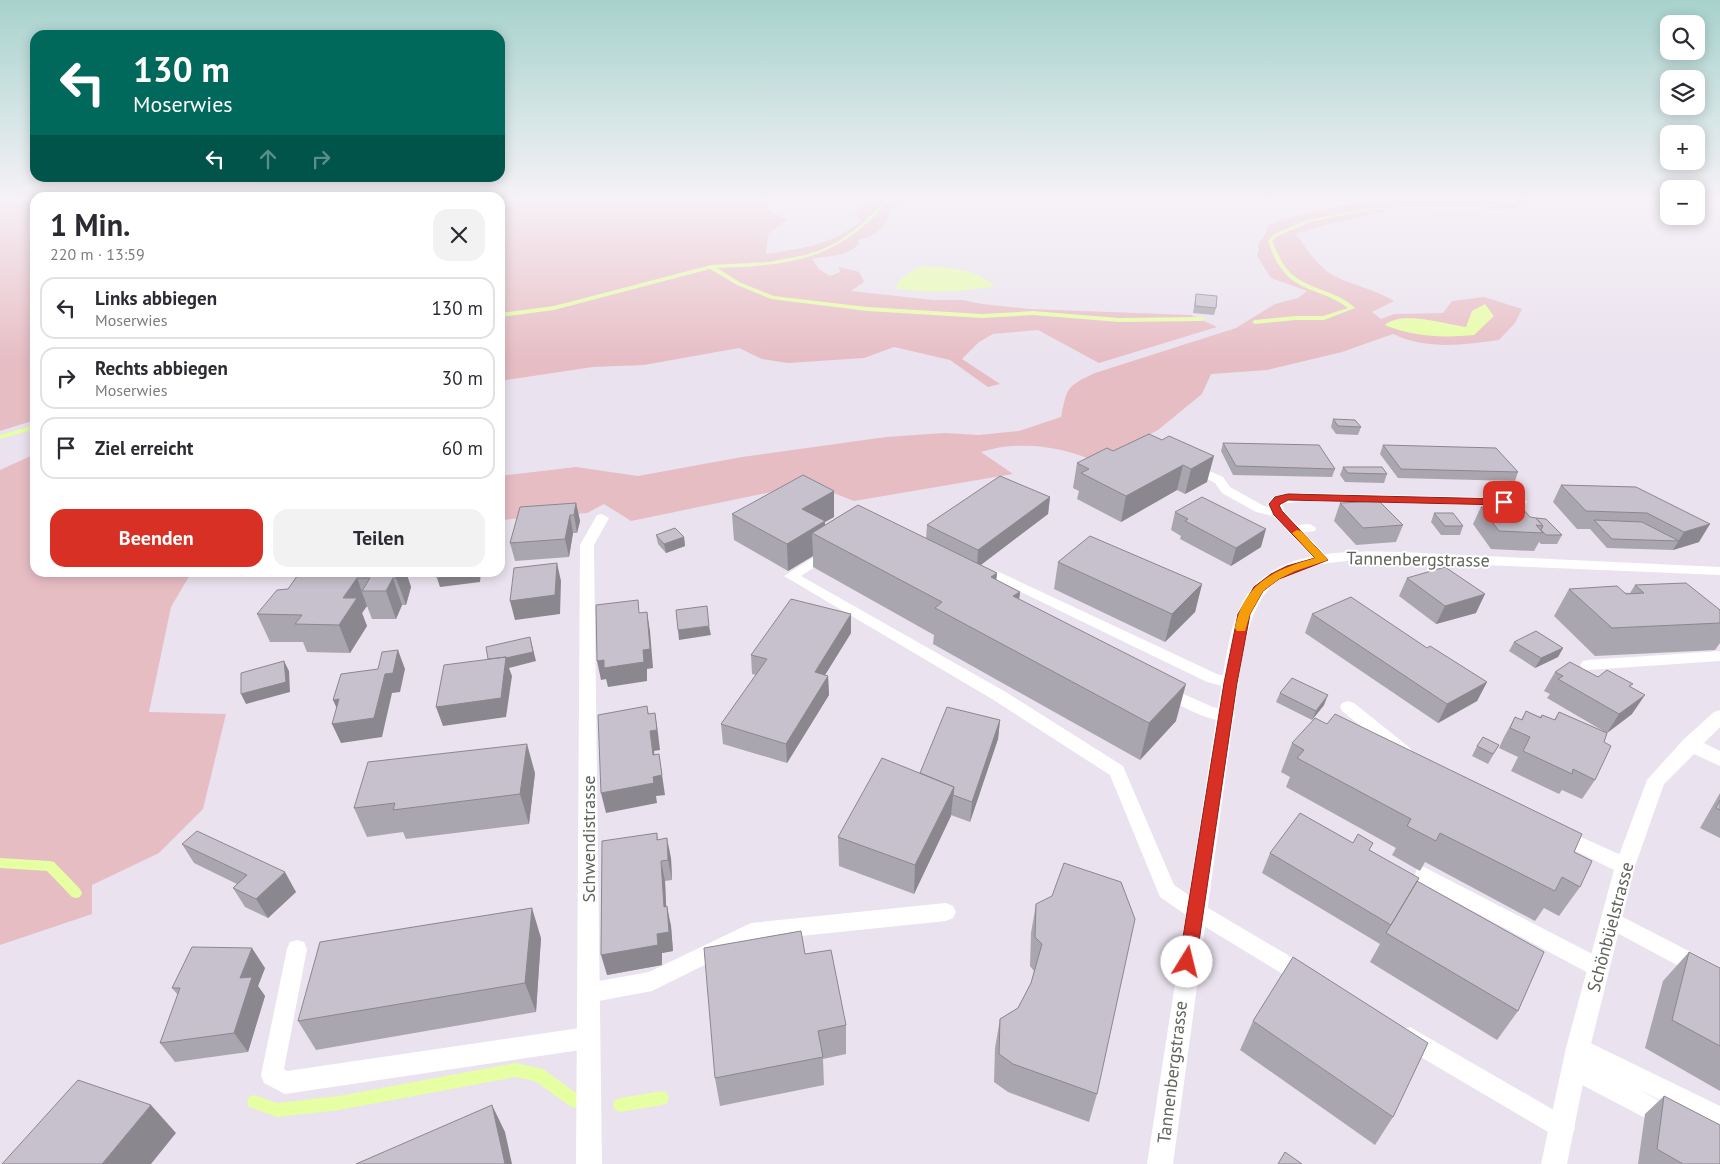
<!DOCTYPE html>
<html lang="de">
<meta charset="utf-8">
<style>
body{margin:0;font-family:"PT Sans",sans-serif;background:#f2f2f3;color:#2b2b33;height:100vh;display:flex;flex-direction:column;font-size:19px;white-space:nowrap}
*{box-sizing:border-box;margin:0}
p{font-size:16px;color:#7c7c81}
.icon{flex:none;width:28px;height:28px;fill:none;stroke:currentColor;stroke-width:2;stroke-linecap:round;stroke-linejoin:round}
.map{position:relative;flex:1;overflow:hidden}
.panel{position:absolute;left:30px;top:192px;width:475px;height:385px;display:flex;flex-direction:column;background:#fff;border-radius:15px;box-shadow:0 2px 12px #0003}
.panel>*{flex:none}
.hud{position:absolute;left:30px;top:30px;width:475px;height:152px;border-radius:15px;box-shadow:0 2px 12px #0003;background:#00695c;color:#fff;overflow:hidden}
.buttons{position:absolute;left:1660px;top:15px;display:grid;gap:10px}
.buttons a{display:grid;place-items:center;width:45px;height:45px;border-radius:10px;background:#fff;box-shadow:0 2px 12px #0003;font-size:25px}
.pin{position:absolute;display:grid;place-items:center;width:42px;height:42px;color:#fff;margin:-21px;border-radius:10px;box-shadow:0 2px 8px #0006}
.me{position:absolute;width:55px;margin:-28px;rotate:9deg;stroke-linejoin:round;filter:drop-shadow(0 0 4px #0008)}
.turn{display:flex;align-items:center;gap:18px;height:105px;padding:0 20px;font-size:22px}
.turn .icon{width:65px;height:65px;stroke-width:2.5}
.turn b{display:block;font-size:35px;line-height:42px}
.lanes{display:flex;align-items:center;height:48px;padding:0 20px;background:#0003;justify-content:center;gap:25px;direction:ltr}
.lanes .off{opacity:.35}
.round{display:grid;place-items:center;flex:none;width:52px;height:52px;border-radius:15px;background:#f2f2f3}
.overview{display:flex;align-items:center;justify-content:space-between;height:85px;padding:0 20px}
h1{font-size:30px;font-weight:800;line-height:38px}
.cta{display:flex;gap:10px;margin-top:auto;padding:10px 20px}
.cta a{flex:1;height:58px;border-radius:15px;background:#d93025;color:#fff;font-size:20px;font-weight:800;line-height:58px;text-align:center}
.cta a+a{background:#f2f2f3;color:#2b2b33}
ul{padding:0;list-style:none}
li{display:flex;align-items:center;gap:15px;height:62px;margin:0 10px 8px;padding:0 10px;border:2px solid #e1e1e2;border-radius:15px}
li div{flex:1}
li b{display:block;font-size:19px}
li em{font-style:normal}
.map>svg:first-child{display:block}
.green{fill:#e7bdc4}
.water{fill:#e6ffa2}
.lines{fill:none;stroke-linecap:round;stroke-linejoin:round}
.stream{fill:#e6ffa2;fill-rule:evenodd}
.service{fill:#fff;fill-rule:evenodd}
.minor{fill:#fff;fill-rule:evenodd}
.tertiary{fill:#fff;fill-rule:evenodd}
.wall{fill:#aaa6af}
.shaded-wall{fill:#8b878f}
.building{fill:#c6c1cc;stroke:#8b878f}
.route{fill:#d93025;stroke:#8d1f18}
.slow{fill:#f59e0b}
.labels{text-anchor:middle;dominant-baseline:central;stroke-width:4;stroke-linejoin:round;paint-order:stroke}
.near-street-label{font-size:18px;fill:#60645b;stroke:#fff}
</style>
<div class="map">
<svg width="1720" height="1164" viewBox="0 0 1720 1164">
<rect width="100%" height="100%" fill="#eae2ee"/>
<path class="green" d="M0,198h35v222l-35,11z
M500,198h264l4,6 -1,6 20,10 -19,14 -2,20c36,-6 65,-8 95,-33l-6,-8 15,-14 57,-1 -38,11c0,18 -15,27 -31,31l1,3c-11,15 -31,12 -47,16l7,10 11,7 10,-4 -1,-5 20,5 5,10 -13,9 82,9h30l19,4 47,5 162,6 26,12 -118,36 -61,-33 -45,4 -14,8 -17,17 38,25 -12,3 -38,-27 -56,-13 -30,11 -76,5 -26,-4 -23,-11 -95,17 -51,2 -93,14z
M1555,198l-20,2 -22,8 -16,2 -29,-4 -79,4 -64,15 -29,9c10,15 24,35 40,43 20,9 40,13 58,24l-22,11 9,7 13,-5 49,-1 9,-12 32,-4 38,12 -7,14 -16,17c-36,5 -72,10 -106,-6l-51,18 -75,18 -56,4 -9,20 -44,36 -61,32c-35,-16 -79,-22 -116,-10l32,22 -159,27 -44,-17 -179,37 -27,-17 -17,9 -87,7v-44l76,-9 62,9 104,-19 144,-20 58,-4 35,2 40,-4 42,-14c6,-30 6,-31 34,-44l141,-45 39,-24 23,-6 9,-7 -36,-13 -14,-22 2,-6 -1,-5 8,-12 2,-8c92,-33 190,-27 287,-27z
M1570,198h99v7z
M35,454v118l156,1 -20,34 -22,105 77,2 -23,95 -44,44 -67,32v29l-92,31v-475z"/>
<path class="water" d="M922,266c27,1 51,2 73,20 -32,6 -65,7 -98,3v-6l14,-12z
M1485,304l9,12 -20,19c-30,3 -61,2 -89,-10 16,-15 61,-1 81,2l6,-16z"/>
<g class="lines">
<path class="stream" d="M888,198h4c-55,62 -96,67 -175,70l24,15 33,13 93,11 115,7 51,-3 86,7 83,-1 3,2 -3,2 -83,1 -86,-7 -51,3 -115,-7 -96,-12 -34,-14 -27,-16 -156,41 -54,7v-4l54,-7 157,-41 58,-3 36,-7 18,-6 16,-8 25,-19z
M1525,198h8l-52,10 -107,1 -64,13 -32,14 -6,5c5,10 8,20 15,28 17,21 49,20 68,39l-31,12h-29l-40,4 -3,-2 3,-2 40,-4h28l25,-8c-19,-16 -48,-16 -64,-36 -8,-9 -12,-20 -16,-31l6,-7 33,-14 67,-13 107,-1z
M1583,198l86,4v2l-84,-5z
M1720,200v2l-24,2v-2z
M35,425v4l-35,10v-4z
M0,858l50,3 4,1 26,27 2,4 -2,4 -4,1 -4,-1 -25,-26 -47,-3z
M515,1063l28,6 37,27 2,5 -2,5 -5,2 -5,-2 -35,-25 -20,-4 -176,33 -62,7 -28,-10 -2,-5 2,-5 5,-2 23,8 62,-7z
M662,1091l5,2 2,5 -2,5 -5,2 -42,7 -5,-2 -2,-5 2,-5 5,-2z"/>
<path class="service" d="M1193,464l30,13 7,10 34,19 18,4 2,3 -6,4 -22,-5 -34,-19 -7,-10 -26,-14v-4z
M1310,524l6,4 -1,3 -21,2 -6,-4 6,-4z
M828,548l7,4 -2,3 -32,21 203,115 119,75 51,119 29,20 107,63 3,7 -3,7 -7,3 -7,-3 -107,-65 -29,-20 -50,-122 -118,-76 -208,-123z
M997,571l220,103 20,5 2,4 -2,4 -6,1 -24,-6 -215,-104 -2,-3 2,-3z
M1720,651v10l-132,9 -5,-1 -3,-4 3,-4 5,-1z
M1165,686l48,21 20,5 2,4 -2,4c-19,6 -56,-17 -74,-25l-2,-4 2,-4z
M1348,701l6,2 56,45 2,4 -2,4 -6,2 -6,-2 -56,-45 -2,-4 2,-4z
M1561,828l71,32 2,6 -2,6 -7,2 -7,-2 -64,-32 -2,-5 2,-5z
M1424,867l182,94 3,7 -3,7 -7,3 -7,-3 -175,-94 -3,-6 3,-6z
M946,903l7,3 3,6 -3,6 -7,3 -193,20 -101,50 -64,12 -8,-3 -3,-7 3,-7 8,-3 61,-11 102,-49z
M1611,911l109,56v21l-116,-62 -3,-6 3,-6z
M297,940l7,2 3,7 -23,120 3,2 300,-44 8,3 3,8 -3,8 -8,3 -302,45 -21,-11 -3,-8 26,-126 3,-7z
M1410,1027l161,93 4,8 -4,8 -8,4 -8,-4 -153,-90 -3,-8 3,-8z
M1578,1037l142,69v24l-84,-42 40,22 4,8 -4,8 -8,4 -101,-53 -3,-8 3,-8 7,-3 -4,-2 -3,-8 3,-8z"/>
<path class="minor" d="M1304,493l217,5 7,4 -7,4 -217,-5 -22,3 2,7 46,49 -7,4 -5,-1 -45,-47 -6,-12 6,-7z
M602,514l7,4 -15,27 8,619h-26l4,-619 17,-30z
M1720,710v17l-16,16 16,8v15l-26,-12 -30,30 -29,82 -45,182 -23,116h-26l25,-116 49,-182 32,-86 37,-41 30,-27z"/>
<path class="tertiary" d="M1401,552l319,15v8l-355,-15c-84,4 -108,18 -124,102l-68,502h-26l78,-502c4,-19 7,-41 17,-59 29,-55 105,-52 159,-51z"/>
</g>
<path class="wall" d="M1196,294l20,14 -2,7 -21,-2z
M1333,419l28,8 -3,8 -22,-1 -5,-7z
M1149,434l58,48 -22,12 -8,-4 -56,32 -44,-23 2,-8 -6,-3 4,-25 36,-12z
M1223,443l112,26 -3,8 -99,-2 -12,-24z
M1383,445l135,27 -3,9 -117,-3 -18,-24z
M1343,467l44,7 -3,9 -39,-1 -5,-7z
M1561,485l75,2 63,55 -26,8 -66,-2 -17,-19h-13l-24,-27z
M834,491v26l-9,5v3l101,14 1,-14 123,-28 -2,17 -68,51 17,8 -1,7 24,12 -1,7 157,122 -36,39 -207,-116 1,-9 -121,-68v-11l-25,15 -54,-31 -2,-26z
M576,503l4,18 -3,12h-4l-4,24 -54,4 -5,-18z
M1340,503l63,22 -7,17 -40,3 -22,-24z
M1481,507l49,10 32,18 -5,9h-16l-2,-2 -5,9 -43,-2 -18,-25z
M1175,512l86,35 -30,19 -51,-27 1,-3 -10,-6z
M1434,513l29,13 -3,9h-19l-10,-13z
M656,535l28,2 1,9 -19,7 -8,-9z
M1058,562l144,22 -7,28 -30,30 -111,-53z
M300,572h106l5,15 -5,18h-4l-6,14h-24l-5,-13 -5,7 5,13 -17,27 -43,-1 -4,-10h-33l-13,-28 31,-25z
M1407,578l69,35 -40,11 -37,-28z
M1635,585l85,25v33l-5,7 -120,6 -41,-40 15,-27 61,4z
M1312,614l115,34 60,34 -10,19 -39,22 -133,-90z
M851,633l-26,42 3,1 1,19 -42,68 -64,-19 -2,-20 35,-49 -4,-1 -1,-19z
M1514,642l49,6 -5,9 -23,11 -26,-17z
M1555,672l43,5 33,10 1,27 -25,19 -3,9 -9,38 -13,19 -20,-9 -3,4 -48,-23 7,-14 -19,-9 5,-11 11,-20 6,3 5,-9 14,6 2,-2 12,5 5,-8 46,20 -58,-34 3,-4 -6,-3z
M1280,693l44,12 -12,15 -36,-18z
M1000,720l-2,19 -28,83 -19,-7 -37,79 -75,-28 -1,-29 82,-64z
M1292,743l282,109 6,35 -21,29 -15,-8 -9,13 -110,-59 -5,9 -28,-16 4,-7 -110,-61 4,-10 -9,-5z
M1499,745l-11,19 -16,-8 5,-10z
M535,773l-6,51 -123,15 -3,-7 -36,5 -13,-29z
M1720,793v45l-20,-10z
M657,833l1,7 13,18 1,22 -7,1 1,26 5,19 2,25 -11,2v12l-55,10z
M1353,843l17,7 47,31 101,130 -21,29 -127,-78 10,-18 -118,-71 8,-20z
M182,844l114,48 -28,26 -23,-11 -12,-19 4,-4 -43,-21z
M1036,904l61,190 -8,28 -81,-30 -14,-10 1,-34 5,-29 18,-11 13,-25 3,-12 -4,-5 1,-33z
M541,938l-5,74 -220,38 -18,-29z
M1689,952l31,16v123l-75,-43 18,-67z
M805,954l41,71v29l-23,5 1,26 -104,21 -5,-28z
M265,968l-7,18 7,10 -17,56 -73,10 -15,-19 18,-48 -6,-7z
M1253,1021l140,96 -18,28 -135,-95z
M1664,1096l56,68h-82l7,-50z"/>
<path class="shaded-wall" d="M1214,456l-7,26 -22,12 6,-25z
M1183,465l-6,25 -56,32 5,-26z
M834,491v26l-9,5v18l-13,-7 1,23 -25,15 -1,-27 15,-35z
M1050,497l-2,17 -71,54 1,-18z
M576,503l4,18 -3,12 -3,-18z
M570,515l3,18 -4,24 -4,-18z
M1710,524l-11,18 -26,8 11,-18z
M1266,529l-5,18 -30,19 5,-18z
M684,537l1,9 -19,7 -2,-9z
M557,563l4,18 -1,33 -45,6 -5,-19z
M398,572h8l5,15 -5,18 -10,-27z
M481,572l-1,10 -40,5 -3,-9z
M997,573l-4,36 -2,-32z
M357,578l10,28 -5,7 5,13 -17,27 -11,-28 4,-27z
M393,578l9,27 -6,14 -10,-28z
M1202,584l-7,28 -30,30 7,-28z
M1020,592l-5,36 -2,-32z
M1485,594l-9,19 -40,11 9,-18z
M647,612l3,19 3,37 -6,1v12l-39,6 -2,-8 -5,1 -4,-19 46,-11z
M851,614v19l-36,58v-19z
M709,626l2,9 -32,5 -1,-10z
M530,637l6,24 -27,7 3,8 -6,41 -63,9 -7,-19z
M1563,648l-5,9 -23,11 6,-10z
M398,650l7,19 -5,23 -8,1 -10,44 -41,6 -9,-19 53,-50z
M284,661l5,10 1,21 -44,12 -5,-10z
M828,676l1,19 -42,68 -1,-19z
M1487,682l-10,19 -39,22 9,-19z
M1186,684l-10,37 -36,39 9,-37z
M1328,695l-4,10 -12,15 4,-9z
M1645,695l-13,19 -25,19 12,-19z
M339,699l3,21 -9,-20z
M647,706l4,20 4,-13 3,20 2,17 -6,1 3,24 -4,-20z
M1000,720l-2,19 -28,83 2,-20z
M527,744l8,29 -6,51 -9,-30z
M659,754l6,41 -9,1 1,7 -51,10 -5,-20 52,-16z
M954,787l-3,29 -37,78 1,-29z
M667,838l4,20 1,22 -4,-20z
M661,861l4,20 2,46 -3,-20z
M285,872l11,20 -28,26 -12,-19z
M667,906l4,20 2,25 -11,2v12l-55,10 -6,-20 56,-21z
M532,908l9,30 -5,74 -11,-29z
M252,948l13,20 -7,18 7,10 -17,56 -14,-19 6,-55z
M151,1105l25,28 -25,31h-49z
M492,1105l13,27 7,32h-7z"/>
<path class="building" d="M1196,294l21,2 -1,12 -21,-2z
M1333,419l22,1 6,7 -23,-1z
M1149,434l13,6 7,-4 45,20 -23,13 -8,-4 -57,31 -45,-23 8,-4 -12,-6 30,-15 6,3z
M1223,443l96,2 16,24 -99,-3z
M1383,445l113,3 22,24 -117,-3z
M1343,467h39l5,7 -39,-1z
M803,475l31,16 -32,18 23,12 -38,23 -55,-30z
M1000,476l50,21 -72,53 -51,-25z
M1561,485l75,2 74,37 -26,8 -37,-19 -61,-2z
M1202,497l64,32 -30,19 -51,-27 3,-2 -13,-7z
M1379,501l24,24 -40,3 -23,-25z
M576,503l-2,12h-4l-5,24 -55,4 10,-36z
M858,505l139,68 -6,4 29,15 -7,4 173,88 -37,39 -214,-115 7,-6 -130,-69z
M1481,507l41,1 8,9 6,1 7,8 -7,-1 7,8 -44,-2z
M1434,513h19l10,13h-18z
M1536,518l10,1 16,16h-16l-5,-5 2,-4z
M1594,520l48,2 37,19 -67,-2z
M675,528l9,9 -20,7 -8,-9z
M1090,536l112,48 -30,30 -114,-52z
M557,563l-2,32 -45,6 4,-33z
M1445,567l40,27 -40,12 -38,-28z
M300,572h98l-2,6h-3l-7,13h-24l8,-13h-13l-14,20h14l-18,27 -44,-1 7,-9 -45,-1 20,-24 11,-1z
M438,572h39l-40,6z
M1686,583l34,27v13l-108,5 -43,-39 48,-3 9,8 18,-1 -9,-8z
M1351,597l76,51 3,-2 57,36 -40,22 -135,-90z
M791,599l60,15 -36,58 13,4 -42,68 -65,-20 46,-65 -16,-4z
M638,600l1,13 8,-1 3,37 -7,1 1,12 -40,6v-8l-7,1 -1,-56z
M707,606l2,20 -31,4 -2,-20z
M1536,631l27,17 -22,10 -27,-16z
M530,637l3,15 -27,6v-1l-18,2 -2,-12z
M398,650l-5,23 -8,1 -11,44 -42,6 7,-25 -6,1 8,-26 37,-5 4,-17z
M506,657l-5,41 -65,9 8,-42z
M284,661l2,21 -45,12v-21z
M1570,662l28,15 9,-7 26,14 -4,2 16,9 -26,19 -61,-35 5,-3 -8,-4z
M1292,678l36,17 -12,16 -36,-18z
M647,706l1,8 7,-1 2,17 -7,1 3,24 6,-1 3,21 -9,2 1,6 -53,10 -3,-78z
M947,707l53,13 -28,82 -19,-7 1,-8 -34,-14z
M1526,711l15,7 1,-3 13,5 4,-8 48,21 -3,9 7,4 -16,34 -22,-11 -1,5 -49,-23 7,-14 -20,-9 5,-11 7,3z
M1335,714l247,120 -8,18 18,9 -12,26 -18,-10 -7,14 -115,-58 -4,8 -29,-15 4,-7 -114,-61 7,-8 -12,-7 23,-25 12,6z
M1483,737l16,8 -6,9 -16,-8z
M527,744l-7,50 -127,16 2,-7 -41,5 14,-46z
M882,758l72,29 -39,78 -77,-28z
M1720,800v10l-4,-2z
M1300,813l53,30 5,-9 15,9 -4,7 50,28 -28,47 -121,-72z
M197,831l88,41 -29,27 -23,-11 14,-13 -65,-31z
M657,833v7l10,-2 1,22 -7,1 3,46 3,-1 2,26 -12,2 1,11 -57,10 1,-114z
M1064,863l57,19 14,37 -38,175 -84,-30 -14,-10 1,-35 18,-11 13,-25 11,-39 -7,-7 1,-33 16,-8z
M1417,881l127,71 -26,59 -132,-78z
M532,908l-7,75 -227,38 22,-79z
M801,931l4,23 26,-4 15,75 -28,6 5,26 -108,21 -11,-130z
M192,947l60,1 -12,30 12,-1 -18,56 -74,10 20,-55h-8z
M1689,952l31,16v78l-48,-26z
M1293,957l135,86 -35,74 -140,-96z
M78,1080l73,25 -49,59h-100z
M1664,1096l56,29v39h-37l-26,-15z
M492,1105l13,59h-149z
M1285,1152l17,12h-24z"/>
<linearGradient id="sky" x2="0" y2="1"><stop stop-color="#a7d2cc"/><stop offset="0.55" stop-color="#f6f2f7"/><stop offset="1" stop-color="#f6f2f7" stop-opacity="0"/></linearGradient>
<rect width="1720" height="361" fill="url(#sky)"/>
<path class="route" d="M1288,494l216,5 5,3 -5,3 -216,-5 -9,5 3,6 46,49 -49,19 -16,12 -13,23 -13,69 -41,279 -3,6 -6,2 -6,-2 -2,-6 45,-279 14,-69 16,-27 17,-13 16,-8 28,-8 -41,-43 -5,-11 6,-7z"/>
<path class="slow" d="M1297,530l4,1 27,29 -33,11 -16,8 -16,12 -13,23 -5,17h-8l-2,-3c9,-45 39,-58 80,-70l-23,-25z"/>
<g class="labels">
<g class="near-street-label">
<text transform="translate(1418 559) rotate(1)">Tannenbergstrasse</text>
<text transform="translate(588 839) rotate(-90)">Schwendistrasse</text>
<text transform="translate(1610 927) rotate(-75)">Schönbüelstrasse</text>
<text transform="translate(1172 1072) rotate(-83)">Tannenbergstrasse</text>
</g>
</g>
</svg>
<div class="buttons">
<a><svg class="icon" aria-label="search" viewBox="0 0 24 24"><circle cx="10" cy="10" r="6"/><path d="M15 15l6 6"/></svg></a>
<a><svg class="icon" aria-label="layers" viewBox="0 0 24 24"><path d="M12 4l9 5-9 5-9-5zM3 14l9 5 9-5"/></svg></a>
<a>+</a>
<a>−</a>
</div>
<div class="pin" style="left:1504px;top:502px;background:#d93025"><svg class="icon" aria-label="arrive" viewBox="0 0 24 24"><path d="M6 21V4h12l-3 4 3 4H6"/></svg></div>
<svg class="me" style="left:1187px;top:962px" viewBox="-20 -20 40 40"><circle r="19" fill="#fff"/><path d="M0-13L10 11 0 6-10 11z" fill="#d93025"/></svg>
<div class="hud">
<div class="turn"><svg class="icon" aria-label="left" viewBox="0 0 24 24"><path d="M17 20v-9H6M10 6l-5 5 5 5"/></svg><div><b>130 m</b>Moserwies</div></div>
<div class="lanes"><svg class="icon" aria-label="left" viewBox="0 0 24 24"><path d="M17 20v-9H6M10 6l-5 5 5 5"/></svg><svg class="icon off" aria-label="ahead" viewBox="0 0 24 24"><path d="M12 20V5M6 11l6-6 6 6"/></svg><svg class="icon off" aria-label="right" viewBox="0 0 24 24"><path d="M7 20v-9h11M14 6l5 5-5 5"/></svg></div>
</div>
<section class="panel">
<div class="overview"><div><h1>1 Min.</h1><p>220 m · 13:59</p></div><a class="round"><svg class="icon" aria-label="close" viewBox="0 0 24 24"><path d="M6 6l12 12M18 6L6 18"/></svg></a></div>
<ul>
<li><svg class="icon" aria-label="left" viewBox="0 0 24 24"><path d="M17 20v-9H6M10 6l-5 5 5 5"/></svg><div><b>Links abbiegen</b><p>Moserwies</p></div><em>130 m</em></li>
<li><svg class="icon" aria-label="right" viewBox="0 0 24 24"><path d="M7 20v-9h11M14 6l5 5-5 5"/></svg><div><b>Rechts abbiegen</b><p>Moserwies</p></div><em>30 m</em></li>
<li><svg class="icon" aria-label="arrive" viewBox="0 0 24 24"><path d="M6 21V4h12l-3 4 3 4H6"/></svg><div><b>Ziel erreicht</b></div><em>60 m</em></li>
</ul>
<div class="cta"><a>Beenden</a><a>Teilen</a></div>
</section>
</div>
